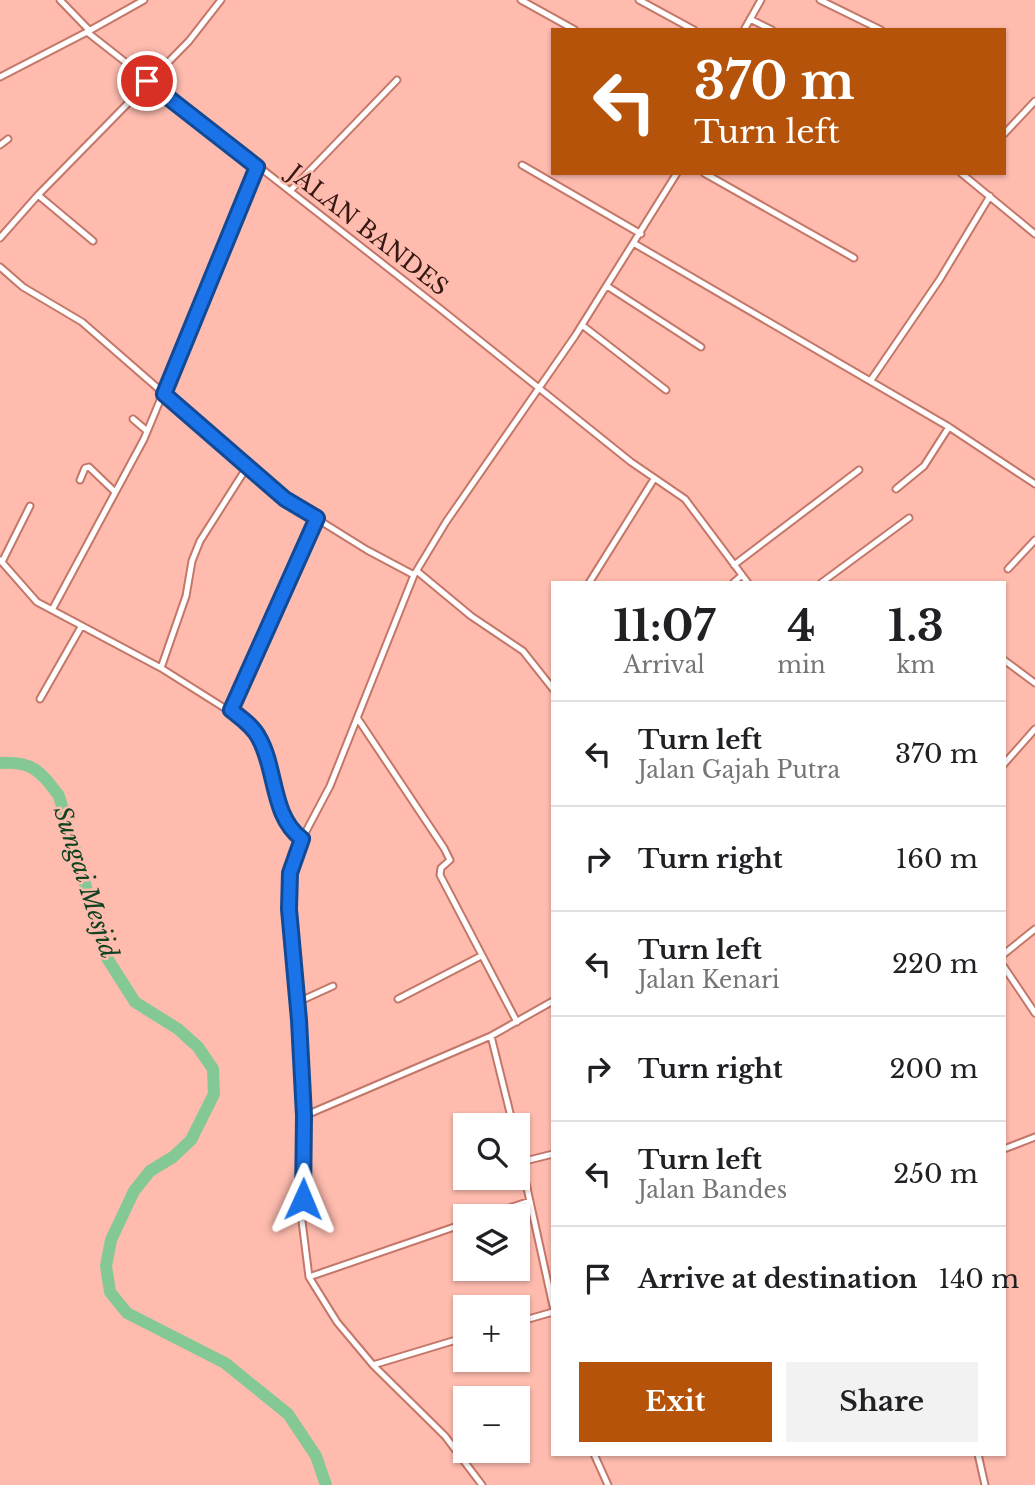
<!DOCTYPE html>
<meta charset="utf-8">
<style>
body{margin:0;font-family:"Libre Baskerville",serif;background:#f2f2f2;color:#202124;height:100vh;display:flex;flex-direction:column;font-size:26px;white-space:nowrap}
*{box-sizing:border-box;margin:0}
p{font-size:23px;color:#757577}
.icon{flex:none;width:38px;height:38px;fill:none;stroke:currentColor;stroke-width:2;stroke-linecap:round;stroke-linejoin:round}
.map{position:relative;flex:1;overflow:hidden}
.sheet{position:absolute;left:551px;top:581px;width:455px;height:875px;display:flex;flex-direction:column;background:#fff;border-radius:0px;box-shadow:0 2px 5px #0004}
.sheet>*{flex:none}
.top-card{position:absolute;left:551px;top:28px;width:455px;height:147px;border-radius:0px;box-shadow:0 2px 5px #0004;background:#b45309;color:#fff;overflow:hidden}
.fabs{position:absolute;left:453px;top:1113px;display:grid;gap:14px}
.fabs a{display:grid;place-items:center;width:77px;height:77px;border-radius:0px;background:#fff;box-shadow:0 2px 5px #0004;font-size:35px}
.pin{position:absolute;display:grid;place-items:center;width:60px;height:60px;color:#fff;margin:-30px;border:4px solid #fff;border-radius:50%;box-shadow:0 2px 7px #0007}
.me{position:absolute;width:77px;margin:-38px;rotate:1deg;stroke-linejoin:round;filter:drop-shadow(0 0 5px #0008)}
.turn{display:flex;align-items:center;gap:24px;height:147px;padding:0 28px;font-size:32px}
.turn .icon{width:91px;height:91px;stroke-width:2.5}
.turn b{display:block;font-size:49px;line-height:60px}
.eta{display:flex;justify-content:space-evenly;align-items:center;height:119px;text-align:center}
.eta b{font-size:42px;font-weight:800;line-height:49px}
.button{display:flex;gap:14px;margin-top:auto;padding:14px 28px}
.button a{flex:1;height:80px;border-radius:0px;background:#b45309;color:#fff;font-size:28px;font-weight:800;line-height:80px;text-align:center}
.button a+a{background:#f2f2f2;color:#202124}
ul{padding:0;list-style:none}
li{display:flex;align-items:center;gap:21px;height:105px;padding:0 28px;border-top:2px solid #e0e0e0}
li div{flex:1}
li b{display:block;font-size:26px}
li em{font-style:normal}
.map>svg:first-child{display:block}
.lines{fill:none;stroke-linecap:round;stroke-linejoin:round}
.river{stroke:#84c995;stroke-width:12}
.minor-casing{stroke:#c47668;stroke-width:9}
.minor{stroke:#fff;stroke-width:5}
.route-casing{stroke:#114b97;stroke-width:18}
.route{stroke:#1a73e8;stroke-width:12}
.labels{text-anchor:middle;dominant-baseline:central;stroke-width:5;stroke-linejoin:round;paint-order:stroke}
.street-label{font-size:23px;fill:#371813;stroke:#febbae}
.water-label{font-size:24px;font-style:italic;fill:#0f4321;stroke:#febbae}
</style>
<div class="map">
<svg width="1035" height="1485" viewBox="0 0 1035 1485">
<rect width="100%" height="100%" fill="#febbae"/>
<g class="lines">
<path class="river" d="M0,763c33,-2 40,8 59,33l48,162 28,44 43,27 20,18 15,22 1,25 -23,46 -18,17 -23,14 -16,20 -23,49 -5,26 4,26 17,21 98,50 63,51 28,42 10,29"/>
<g class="minor-casing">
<path id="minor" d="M60,0l30,31
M521,0l54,30
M639,0l55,30
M820,0l61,30
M750,19l22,11
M744,30l17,-30
M87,32l57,-32
M0,77l87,-45 351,275 193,155 54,37 63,84
M1004,134l31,-33
M0,145l8,-6
M522,165l119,69
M704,173l150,85
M961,173l74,61
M291,190l106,-110
M38,195l55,46
M0,238l38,-43 151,-154 32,-41
M635,244l314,183 86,57
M0,267l23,20 59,35 203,177 82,51 47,25
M607,286l94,61
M582,325l84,65
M871,380l69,-101 50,-83
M133,419l14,12
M80,480l5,-12 4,-1 26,25
M896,489l28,-23 25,-39
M0,560l37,42 124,66 84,53 14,17 25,80 8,14 10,7
M2,562l28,-56
M734,565l125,-95
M1008,569l27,-29
M418,572l53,44 52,35 30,38
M589,583l65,-104
M733,583l9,-8
M821,583l88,-65
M52,610l92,-171 113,-272
M1004,660l31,23
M161,668l25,-72 6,-35 8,-20 47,-74
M40,699l41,-72
M231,711l86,-193
M358,719l86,129 6,12 -9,8 -1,7 77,147
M1004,764l31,-35
M1004,954l31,-25
M1004,967l31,46
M398,999l83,-43
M298,1002l35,-16
M491,1036l22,89
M304,1116l187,-80 62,-35
M518,1147l35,159
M1004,1149l31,-12
M521,1162l32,-8
M486,1216l44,-15
M309,1277l157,-54
M518,1322l35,-10
M373,1365l93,-28
M594,1454l14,31
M978,1454l7,31
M482,1485l-37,-49 -72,-71 -36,-43 -28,-45 -7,-56 2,-105 -5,-96 -10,-111 1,-36 12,-34 28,-53 84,-211 32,-53 129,-186 102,-163"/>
</g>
<use href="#minor" class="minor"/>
</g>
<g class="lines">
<g class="route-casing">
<path id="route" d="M147,81l110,86 -93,227 121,105 32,19 -86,192c10,8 22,16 28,28 18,32 12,78 43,101l-12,34 -1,36 10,111 5,96 -1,83"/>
</g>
<use href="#route" class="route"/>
</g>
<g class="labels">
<g class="street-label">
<text transform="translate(368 230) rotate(38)">JALAN BANDES</text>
</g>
<g class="water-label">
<text transform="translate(86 882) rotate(72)">Sungai Mesjid</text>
</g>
</g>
</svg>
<div class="fabs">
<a><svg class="icon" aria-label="search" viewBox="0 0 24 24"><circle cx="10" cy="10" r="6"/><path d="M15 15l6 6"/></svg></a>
<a><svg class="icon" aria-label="layers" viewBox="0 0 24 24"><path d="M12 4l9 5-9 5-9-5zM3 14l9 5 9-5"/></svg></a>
<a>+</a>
<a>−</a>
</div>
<div class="pin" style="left:147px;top:81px;background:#d93025"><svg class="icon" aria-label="arrive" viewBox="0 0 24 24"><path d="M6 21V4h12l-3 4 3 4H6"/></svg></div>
<svg class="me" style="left:303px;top:1199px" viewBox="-20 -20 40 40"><path d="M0-17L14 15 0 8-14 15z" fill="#1a73e8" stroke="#fff" stroke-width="4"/></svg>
<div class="top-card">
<div class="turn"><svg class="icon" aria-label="left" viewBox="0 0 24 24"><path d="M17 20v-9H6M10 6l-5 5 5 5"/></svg><div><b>370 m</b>Turn left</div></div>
</div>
<section class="sheet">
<div class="eta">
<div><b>11:07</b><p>Arrival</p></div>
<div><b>4</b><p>min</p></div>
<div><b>1.3</b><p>km</p></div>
</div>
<ul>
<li><svg class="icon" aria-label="left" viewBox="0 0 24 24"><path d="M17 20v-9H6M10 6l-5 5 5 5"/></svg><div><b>Turn left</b><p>Jalan Gajah Putra</p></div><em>370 m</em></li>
<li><svg class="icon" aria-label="right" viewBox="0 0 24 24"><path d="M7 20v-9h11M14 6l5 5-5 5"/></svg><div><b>Turn right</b></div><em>160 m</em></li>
<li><svg class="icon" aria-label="left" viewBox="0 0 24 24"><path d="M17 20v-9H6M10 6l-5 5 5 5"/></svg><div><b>Turn left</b><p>Jalan Kenari</p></div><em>220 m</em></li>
<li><svg class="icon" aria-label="right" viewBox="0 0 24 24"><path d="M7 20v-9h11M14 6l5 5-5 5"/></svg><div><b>Turn right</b></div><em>200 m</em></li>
<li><svg class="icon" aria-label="left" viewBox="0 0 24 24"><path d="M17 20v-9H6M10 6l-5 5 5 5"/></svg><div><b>Turn left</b><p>Jalan Bandes</p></div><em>250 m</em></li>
<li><svg class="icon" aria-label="arrive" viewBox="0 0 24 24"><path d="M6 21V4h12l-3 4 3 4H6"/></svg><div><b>Arrive at destination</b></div><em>140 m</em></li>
</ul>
<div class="button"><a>Exit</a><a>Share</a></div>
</section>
</div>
